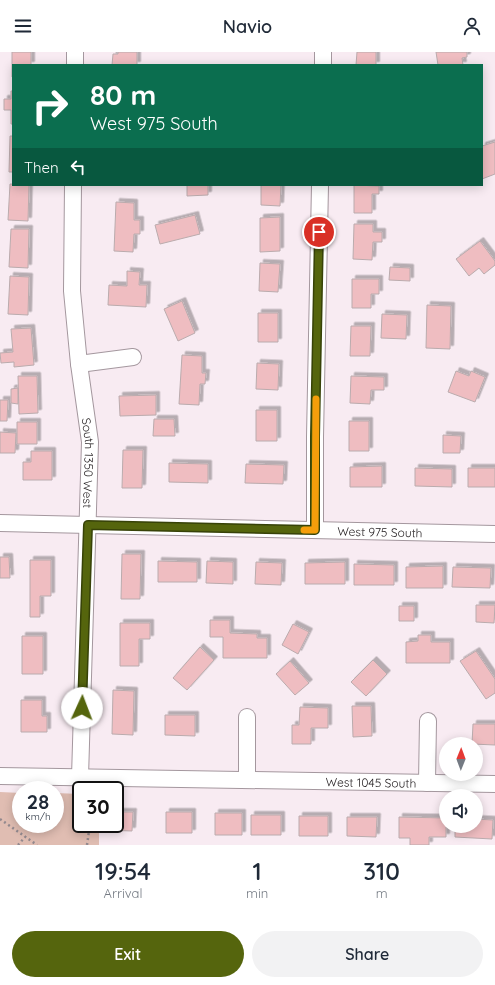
<!DOCTYPE html>
<style>
body{margin:0;font-family:Quicksand,sans-serif;background:#f2f2f3;color:#1f2937;height:100vh;display:flex;flex-direction:column;font-size:15px;white-space:nowrap}
*{box-sizing:border-box;margin:0}
p{font-size:13px;color:#747a83}
.icon{flex:none;width:22px;height:22px;fill:none;stroke:currentColor;stroke-width:2;stroke-linecap:round;stroke-linejoin:round}
.map{position:relative;height:793px;overflow:hidden}
.drawer{display:flex;flex-direction:column;background:#fff;flex:1}
.drawer>*{flex:none}
.guide{position:absolute;left:12px;top:12px;width:471px;height:122px;border-radius:0px;box-shadow:0 2px 10px #0003;background:#0b6e4f;color:#fff;overflow:hidden}
.needle{width:26px;rotate:1deg}
.tools{position:absolute;left:439px;top:685px;display:grid;gap:8px}
.tools a{display:grid;place-items:center;width:44px;height:44px;border-radius:50%;background:#fff;box-shadow:0 2px 10px #0003;font-size:20px}
.speed{position:absolute;left:12px;top:729px;display:flex;gap:8px;font-size:20px;font-weight:700;text-align:center}
.speed>*{display:grid;place-content:center;width:52px;height:52px;border-radius:50%;background:#fff;box-shadow:0 2px 10px #0003;line-height:1}
.speed small{font-size:10px;font-weight:400}
.speed .limit{border:2px solid #111;border-radius:6px;background:#fff;color:#111}
.pin{position:absolute;display:grid;place-items:center;width:34px;height:34px;color:#fff;margin:-17px;border:2px solid #fff;border-radius:50%;box-shadow:0 1px 4px #0007}
.me{position:absolute;width:44px;margin:-22px;rotate:2deg;stroke-linejoin:round;filter:drop-shadow(0 0 3px #0008)}
.turn{display:flex;align-items:center;gap:14px;height:84px;padding:0 12px;font-size:18px}
.turn .icon{width:52px;height:52px;stroke-width:2.5}
.turn b{display:block;font-size:28px;line-height:34px}
.then{display:flex;align-items:center;height:38px;padding:0 12px;background:#0003;gap:8px;font-size:15px}
.eta{display:flex;justify-content:space-evenly;align-items:center;height:68px;text-align:center}
.eta b{font-size:24px;font-weight:600;line-height:28px}
.button{display:flex;gap:8px;margin-top:auto;padding:8px 12px}
.button a{flex:1;height:46px;border-radius:24px;background:#55650d;color:#fff;font-size:16px;font-weight:600;line-height:46px;text-align:center}
.button a+a{background:#f2f2f3;color:#1f2937}
header{display:flex;justify-content:space-between;align-items:center;height:52px;padding:0 12px;background:#fff;font-size:18px;font-weight:600}
.map>svg:first-child{display:block}
.green{fill:#e0bdb2}
.building{fill:#efbdc1;stroke:#baabad;filter:url(#shadow)}
.lines{fill:none;stroke-linecap:round;stroke-linejoin:round}
.street-casing{stroke:#a4979e;stroke-width:18}
.path{stroke:#93898e;stroke-width:2.5;stroke-dasharray:2 3;stroke-linecap:butt}
.street{stroke:#fff;stroke-width:16}
.route-casing{stroke:#374208;stroke-width:10}
.route{stroke:#55650d;stroke-width:7}
.slow{stroke:#f59e0b;stroke-width:7}
.labels{text-anchor:middle;dominant-baseline:central;stroke-width:4;stroke-linejoin:round;paint-order:stroke}
.street-label{font-size:12px;fill:#252022;stroke:#fff}
</style>
<header><svg class="icon" aria-label="menu" viewBox="0 0 24 24"><path d="M4 6h16M4 12h16M4 18h16"/></svg>Navio<svg class="icon" aria-label="person" viewBox="0 0 24 24"><circle cx="12" cy="8" r="4"/><path d="M4 21q1-7 8-7t8 7"/></svg></header>
<div class="map">
<svg width="495" height="793" viewBox="0 0 495 793">
<defs>
<filter id="shadow"><feDropShadow dx="3.5" dy="-3.5" stdDeviation="0" flood-color="#0004"/></filter>
</defs>
<rect width="100%" height="100%" fill="#f8ebf2"/>
<path class="green" d="M0,740l21,1v31h34v-31l26,1v30h18v21h-99z"/>
<path class="building" d="M12,0h19v13h-18v12h-1z
M118,0h19v13h-25l1,-11h5z
M357,0h19v13h-20z
M436,0h31v5l-5,1 1,7h-25z
M11,39h2v33h-2v-14h-7v-11h7z
M10,84h3v36h-4z
M495,90v32l-13,5v-33z
M10,132l19,1 -1,36 -20,-1z
M187,133h21v10l-21,1z
M261,133h20l-1,21 -19,-1z
M354,133l25,1v8h-7v19h-18z
M116,150l18,1v17h6v14h-6l-1,18 -19,-1z
M195,163l5,19 -40,10 -5,-19z
M280,165v34l-20,1v-34z
M354,172h19v8h9v10h-9l-1,18 -19,-1z
M11,177h18l-1,39 -19,-1z
M480,189l15,20v4l-11,9 -5,-6 -10,8 -13,-17z
M260,211l20,1 -2,28 -19,-1z
M390,215l20,1v13l-21,-1z
M127,219l13,1 -1,13h8l-1,22 -38,-2 1,-20 18,1z
M10,224l19,1 -1,38 -20,-1z
M352,227h27v15h-8v14h-19z
M182,249l13,32 -17,8 -14,-32z
M427,253l24,1 -1,43 -24,-1z
M258,261h20v29h-20z
M382,262l25,1 -1,24 -25,-1z
M351,274h20l-1,30h-20z
M31,276l3,37 -20,2v-5l-13,1 -1,-10 13,-1 -2,-23z
M182,303l20,1v17h4l-1,11h-5l-1,21 -20,-1z
M257,311l22,1 -1,26 -22,-1z
M456,319l13,5 2,-5 14,6 -10,25 -27,-10z
M18,324h19l1,37 -19,1z
M351,324l33,1v13h-13l-1,14 -20,-1z
M18,336v16l-7,-1v-14z
M156,343v20l-36,1 -1,-20z
M0,348h8l-1,21h-7z
M256,358h21v31h-21z
M154,367h20l1,17h-22z
M349,369h20v30h-20z
M17,370h20v22h-20z
M0,380l16,1 -1,20h-15z
M443,383l18,1 -1,17h-17z
M123,398h20l-1,38h-20z
M31,399h21v29h-29v-18h8z
M169,411l39,1v19l-39,-1z
M246,412l38,1 -1,19 -38,-1z
M382,414v21h-32v-20z
M415,416l37,1v18l-37,-1z
M468,416h27v19h-27z
M122,502h19l-1,45h-19z
M0,505h9l1,21h-10z
M30,508h21v36h-11v21h-10z
M158,509l39,1v20h-39z
M207,509l26,1v22l-27,-1z
M256,510l26,1 -1,22 -26,-1z
M345,510v22h-40v-21z
M354,512l40,1v20h-40z
M443,514v22h-37v-21z
M453,515l38,1 -1,20 -38,-1z
M476,553h19l-1,18 -18,-1z
M399,554h15v15h-15z
M210,568h20v13l27,1v4h10v20h-44v-21h-13z
M120,571h30v16h-11v27h-19z
M293,572l16,8 -11,22 -16,-9z
M418,583h13v7h19v21h-44v-21l12,-1z
M22,584h21v38h-21z
M200,595l14,13 -27,30 -14,-12z
M476,599l19,28v14l-9,6 -26,-38z
M373,608l14,14 -21,22 -15,-14z
M290,609l19,22 -14,12 -19,-21z
M113,638l21,1 -1,44 -21,-1z
M21,648h21v16h5v16h-26z
M352,654h19l1,30 -19,1z
M300,655l28,1v20h-17v16h-19v-19h7z
M165,663h30v21l-30,-1z
M473,672h22v21l-23,-1z
M115,760h18l-1,19 -29,-1v-6h12z
M166,760h26v21h-26z
M215,761h27v22h-27z
M251,763h30v20h-30z
M299,764h29v20h-29z
M347,765h30l-1,20 -29,-1z
M399,765l47,1v19h-17v8h-19v-7h-11z
M476,767l17,1 -1,19 -37,-2v-11h21z"/>
<g class="lines">
<g class="street-casing">
<g id="street">
<path d="M75,13v-13"/>
<path d="M323,13v-13"/>
<path id="s1" d="M73,133l-1,106 7,73 11,78 -10,335"/>
<path d="M79,312l54,-7"/>
<path id="s2" d="M0,471l495,11"/>
<path d="M315,478v-93l5,-252"/>
<path d="M247,665v63"/>
<path id="s3" d="M0,724l495,8"/>
<path d="M427,731l1,-62"/>
</g>
</g>
<path class="path" d="M0,767l37,26
M18,793l7,-8
M87,793l3,-21"/>
<use href="#street" class="street"/>
</g>
<g class="lines">
<g class="route-casing">
<path id="route" d="M82,656l6,-183 227,5v-93l4,-205"/>
</g>
<use href="#route" class="route"/>
<path class="slow" d="M304,478h11l1,-131"/>
</g>
<g class="labels">
<g class="street-label">
<text stroke="none"><textPath href="#s1" startOffset="279">South 1350 West</textPath></text>
<text stroke="none"><textPath href="#s2" startOffset="380">West 975 South</textPath></text>
<text stroke="none"><textPath href="#s3" startOffset="371">West 1045 South</textPath></text>
</g>
</g>
</svg>
<div class="tools">
<a><svg class="needle" viewBox="-14 -14 28 28"><path d="M0-13l5 13h-10z" fill="#e53935"/><path d="M0 13l5-13h-10z" fill="#747a83"/></svg></a>
<a><svg class="icon" aria-label="sound" viewBox="0 0 24 24"><path d="M4 9h4l5-4v14l-5-4H4zM17 9q2 3 0 6"/></svg></a>
</div>
<div class="speed"><div>28<small>km/h</small></div><div class="limit">30</div></div>
<div class="pin" style="left:319px;top:180px;background:#d93025"><svg class="icon" aria-label="arrive" viewBox="0 0 24 24"><path d="M6 21V4h12l-3 4 3 4H6"/></svg></div>
<svg class="me" style="left:82px;top:656px" viewBox="-20 -20 40 40"><circle r="19" fill="#fff"/><path d="M0-13L10 11 0 6-10 11z" fill="#55650d"/></svg>
<div class="guide">
<div class="turn"><svg class="icon" aria-label="right" viewBox="0 0 24 24"><path d="M7 20v-9h11M14 6l5 5-5 5"/></svg><div><b>80 m</b>West 975 South</div></div>
<div class="then">Then<svg class="icon" aria-label="left" viewBox="0 0 24 24"><path d="M17 20v-9H6M10 6l-5 5 5 5"/></svg></div>
</div>
</div>
<section class="drawer">
<div class="eta">
<div><b>19:54</b><p>Arrival</p></div>
<div><b>1</b><p>min</p></div>
<div><b>310</b><p>m</p></div>
</div>
<div class="button"><a>Exit</a><a>Share</a></div>
</section>
